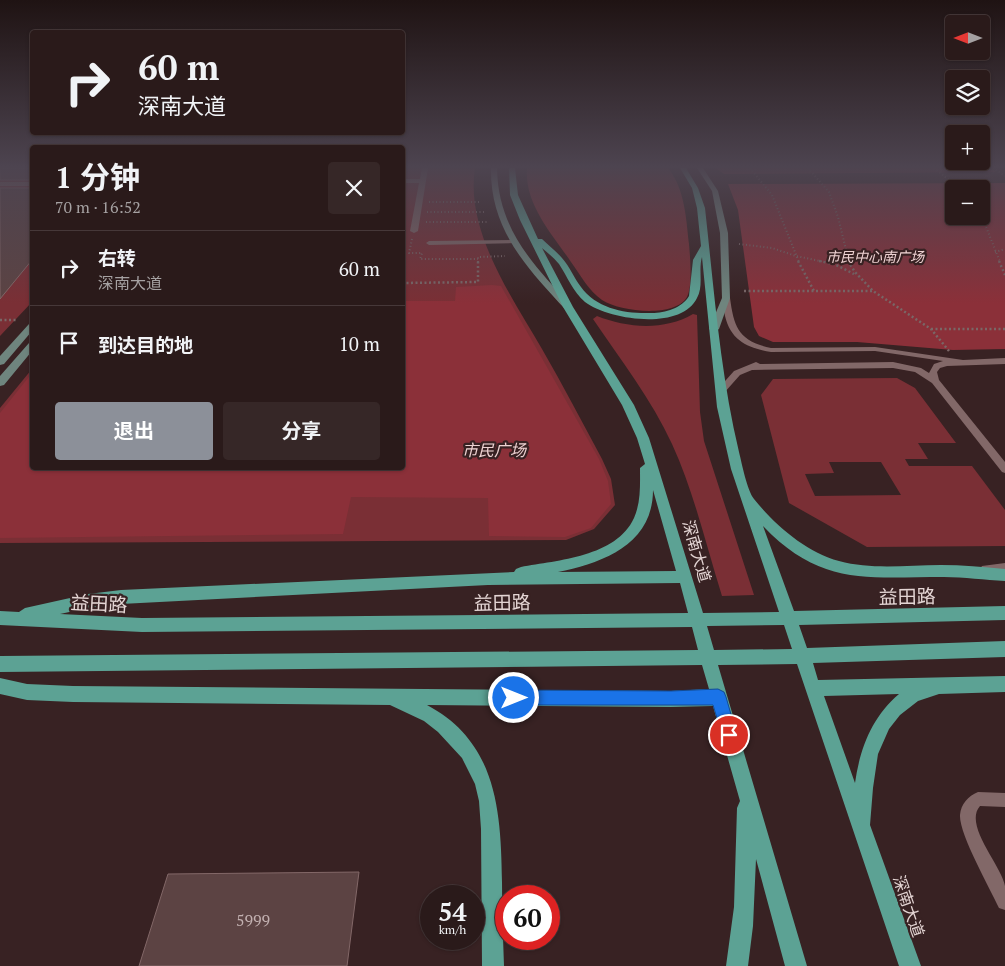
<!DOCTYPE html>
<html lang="zh">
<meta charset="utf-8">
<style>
body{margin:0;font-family:"PT Serif","Noto Sans SC",serif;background:#362727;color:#f1f3f6;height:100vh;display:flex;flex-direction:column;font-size:19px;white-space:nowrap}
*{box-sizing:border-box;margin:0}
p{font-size:16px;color:#a5a1a2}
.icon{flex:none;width:28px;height:28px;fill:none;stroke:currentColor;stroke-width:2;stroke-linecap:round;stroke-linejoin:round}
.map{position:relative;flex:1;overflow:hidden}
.side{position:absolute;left:30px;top:145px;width:375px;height:325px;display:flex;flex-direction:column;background:#2a1a1a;border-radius:5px;box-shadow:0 1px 4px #0004,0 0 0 1px #463839}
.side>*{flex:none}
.hud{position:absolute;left:30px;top:30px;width:375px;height:105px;border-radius:5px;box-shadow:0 1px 4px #0004,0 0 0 1px #463839;background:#2a1a1a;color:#f1f3f6;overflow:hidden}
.needle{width:32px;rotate:270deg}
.fabs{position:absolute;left:945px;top:15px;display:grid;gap:10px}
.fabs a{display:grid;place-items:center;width:45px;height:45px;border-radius:5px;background:#2a1a1a;box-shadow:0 1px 4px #0004,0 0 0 1px #463839;font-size:25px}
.speed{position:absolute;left:420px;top:885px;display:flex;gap:10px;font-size:25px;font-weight:700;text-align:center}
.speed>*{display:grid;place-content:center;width:65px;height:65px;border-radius:50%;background:#2a1a1a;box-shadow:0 1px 4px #0004,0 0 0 1px #463839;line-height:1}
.speed small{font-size:12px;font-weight:400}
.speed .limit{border:8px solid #d22;background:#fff;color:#111}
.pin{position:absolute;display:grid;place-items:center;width:42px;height:42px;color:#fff;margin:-21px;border:2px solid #fff;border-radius:50%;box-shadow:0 1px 5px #0007}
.me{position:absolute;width:55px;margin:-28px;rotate:90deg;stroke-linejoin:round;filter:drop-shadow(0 0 4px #0008)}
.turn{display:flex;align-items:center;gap:18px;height:105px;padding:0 25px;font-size:22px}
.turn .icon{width:65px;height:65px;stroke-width:2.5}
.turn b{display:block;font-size:35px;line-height:42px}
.round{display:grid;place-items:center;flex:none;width:52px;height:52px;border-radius:5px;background:#362727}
.head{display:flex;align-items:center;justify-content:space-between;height:85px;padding:0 25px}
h1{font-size:30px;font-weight:700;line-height:38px}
.cta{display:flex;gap:10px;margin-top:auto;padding:10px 25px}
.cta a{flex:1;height:58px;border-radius:5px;background:#8c9099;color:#fff;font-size:20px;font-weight:700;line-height:58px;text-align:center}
.cta a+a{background:#362727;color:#f1f3f6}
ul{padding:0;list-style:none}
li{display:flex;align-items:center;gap:15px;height:75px;padding:0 25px;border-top:1px solid #463839}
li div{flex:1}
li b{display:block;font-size:19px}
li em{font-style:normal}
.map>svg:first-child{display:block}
.green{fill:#7a2f35;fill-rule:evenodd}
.forest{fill:#8b3039;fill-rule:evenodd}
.building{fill:#5c4343;stroke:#836868}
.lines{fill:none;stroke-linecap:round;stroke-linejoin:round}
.path-far1{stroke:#7a6767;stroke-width:2;stroke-dasharray:1 2.5;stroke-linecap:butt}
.path{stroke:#7a6767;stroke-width:2.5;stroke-dasharray:2 2.5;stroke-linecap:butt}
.lane{fill:#826868;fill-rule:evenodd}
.street{fill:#826868;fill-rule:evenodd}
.secondary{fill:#6f857e;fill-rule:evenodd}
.primary{fill:#5ca294;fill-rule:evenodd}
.route{fill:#1a73e8;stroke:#114b97}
.labels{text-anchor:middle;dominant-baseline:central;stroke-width:4.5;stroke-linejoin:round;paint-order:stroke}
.far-park-label{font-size:14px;font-style:italic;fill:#eed2d2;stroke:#382223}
.park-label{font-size:16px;font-style:italic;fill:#eed2d2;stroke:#382223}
.street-label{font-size:16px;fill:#e4d5d4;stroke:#382223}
.near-number-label{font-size:16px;fill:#c2b0b0}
.near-street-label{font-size:19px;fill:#e4d5d4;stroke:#382223}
</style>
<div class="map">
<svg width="1005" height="966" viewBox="0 0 1005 966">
<rect width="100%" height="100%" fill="#382223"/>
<path class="green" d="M0,168h32v134l-32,34z
M403,168h72c-10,63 37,129 67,181 21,36 40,73 60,110l9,20 4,26 -21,24 -28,11 -566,3v-135l32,-39v99h370z
M527,168h141c17,21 18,50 21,76 1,13 4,41 -2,53 -12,21 -67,15 -85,3 -13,-9 -21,-24 -31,-38 -18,-27 -47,-58 -44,-94z
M693,314l4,1 3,97 4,29 50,154 -32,1c-16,-51 -28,-104 -50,-152 -20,-44 -52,-85 -79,-125l4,-3c30,12 67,15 96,-2z
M897,378l18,10 41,55h-38l10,16h-23l4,7h63l33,44v36l-138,1 -78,-44 -28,-108 12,-16zM829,462h52l20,33 -86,1 -10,-22 29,-1z"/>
<path class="forest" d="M716,168h273l7,4 -272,2z
M1005,183v166l-52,1 -96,-8h-84l-14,-6 -5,-9 -16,-117 -10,-26zM954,189h27v27h-27z
M492,285l9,1 98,173 9,22 3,23 -20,24 -26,9 -76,-1 -1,-38 -137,-1 -8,37 -343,4v-125l32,-40v95h370l1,-167h52l1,-14z"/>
<path class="building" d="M0,168h32v12h-32z
M0,188h32v72l-32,39z
M359,872l-12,94h-208l29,-92z"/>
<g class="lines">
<path class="path-far1" d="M750,168l22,27 27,67
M808,168l21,24 9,25 11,45
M934,168l26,21
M993,168l12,8
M429,202h52
M427,212h57
M981,214l19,48
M426,222h62
M412,239l-3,14h13l-2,6h58
M739,244l33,4 24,8 29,6
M995,252l10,-3
M478,262v-5l27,-1"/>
<path class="path" d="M798,261l16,30
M819,261l15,3 20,10
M848,261l7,11 18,19 58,38 18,22
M999,261l6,14
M402,283l76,-1v-21
M744,291h129
M0,320h17
M931,329h74"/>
<path class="lane" d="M515,240l3,2 -1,1 -88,2 -3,-2 3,-2z
M723,296l7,2c4,30 9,43 41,50l104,-1 88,13 42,-2v6l-58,2 -7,2 -3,4 2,8 66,82v11l-3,-1 -70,-89 -17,-11 -22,-4 -141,2 -12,5 -16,18h-6l-1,-2 1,-2 16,-18 22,-9 4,2 133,-2 28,6 8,5 5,-9 9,-3 -68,-10 -104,1c-23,-4 -40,-11 -46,-36 -1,-7 -3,-14 -2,-20z
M1005,563v10l-19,1 -4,-2 -2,-3 2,-3z
M978,792l27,1v14l-25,-1c-17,19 22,60 25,80 0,8 0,17 0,24l-6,-2c-9,-20 -40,-74 -39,-93 1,-11 8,-19 18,-23z"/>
<path class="street" d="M422,168h6l-10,63 -4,2 -4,-2 9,-48h-17v-4h18z
M0,182h32v4h-32z"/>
<path class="secondary" d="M491,168h6c1,60 35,96 74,137v4h-6c-39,-42 -75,-80 -74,-141z
M697,168h6l15,23 10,42 2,65 -11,31 -5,3 -5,-3 13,-31 -2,-65 -8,-42z
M32,323v8l-28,33 -4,1v-9l29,-32z
M32,342v9l-28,34 -4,1v-10l29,-33z"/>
<path class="primary" d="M509,168h6l3,27 20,44h4c6,6 14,12 20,19 8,9 12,20 19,29 16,22 45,27 71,26 13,0 30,-5 37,-17l4,-36 8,-14 -4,-38 -5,-20 -12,-20h6l12,20 7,20c9,81 15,164 34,244 3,12 8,38 15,47 21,26 52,53 85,62 33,9 68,4 102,4 21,0 42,2 64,4v12c-20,-1 -41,-4 -61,-4 -75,0 -123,10 -181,-51l31,85 211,-5v14l-206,5 8,23 198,-7v16l-192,6 5,17 187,-4v16l-66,2 -21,7 -18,14 -11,14 -11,25 -5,34 -3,37 51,141h-22l-102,-302 -79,1 89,301h-22l-29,-107 -3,67 -5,40h-22l8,-59 3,-99 3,-7 -27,-95 -42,1 -244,-2c70,37 74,106 75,177 0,28 1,56 2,84h-22l-1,-137 -2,-28 -4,-17 -13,-26 -24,-26 -14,-11 -34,-16 -317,-3 -46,-2 -27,-6v-16l27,6 46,2 598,5 38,-2 -7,-24 -702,7v-16l698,-6 -6,-23 -550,5 -142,-7v-14l19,1 6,-4 63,-14 33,-4 393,-18 2,-3 5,-2c37,-7 95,-10 113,-49 7,-16 6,-33 6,-50l5,-4 -8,-26 -15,-33 -59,-98 -43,-87 -10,-25zM542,248c6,5 12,10 17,16 8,12 14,28 26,38 24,18 96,29 112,-4 7,-13 1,-28 5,-41l15,150 14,62 48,143 -76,1 -54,-175 -15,-33 -61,-98zM653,490l23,81 -118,1c44,-9 95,-27 95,-82zM680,583l8,30 -546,5 -82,-4 28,-6 33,-4 367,-19zM784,625l8,24 -78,1 -7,-24zM899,694c-27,23 -39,54 -44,89l-31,-87z"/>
</g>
<linearGradient id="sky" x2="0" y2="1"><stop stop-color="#1f1313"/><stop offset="0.55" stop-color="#4d4450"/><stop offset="1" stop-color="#4d4450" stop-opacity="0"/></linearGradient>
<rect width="1005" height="303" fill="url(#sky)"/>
<path class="route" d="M718,689l6,3 2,5 11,38 -2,6 -6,2 -5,-2 -11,-36h-199l-5,-2 -2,-5 2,-5 5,-3 157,1z"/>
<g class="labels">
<g class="far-park-label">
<text x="875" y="256">市民中心南广场</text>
</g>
<g class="park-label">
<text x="494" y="450">市民广场</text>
</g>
<g class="street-label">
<text transform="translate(697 551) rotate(74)">深南大道</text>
<text transform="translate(909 906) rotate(71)">深南大道</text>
</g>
<g class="near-number-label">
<text x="253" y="920">5999</text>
</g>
<g class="near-street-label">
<text transform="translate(907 596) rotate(-1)">益田路</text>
<text transform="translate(502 602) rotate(-1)">益田路</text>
<text transform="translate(99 603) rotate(3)">益田路</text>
</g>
</g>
</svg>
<div class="fabs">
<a><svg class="needle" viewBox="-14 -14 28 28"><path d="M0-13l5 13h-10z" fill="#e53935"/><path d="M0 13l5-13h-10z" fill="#a5a1a2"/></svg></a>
<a><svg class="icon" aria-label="layers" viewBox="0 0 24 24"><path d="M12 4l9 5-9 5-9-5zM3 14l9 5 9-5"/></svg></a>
<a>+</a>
<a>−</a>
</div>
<div class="speed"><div>54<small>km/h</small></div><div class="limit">60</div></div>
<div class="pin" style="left:729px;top:735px;background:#d93025"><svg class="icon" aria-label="arrive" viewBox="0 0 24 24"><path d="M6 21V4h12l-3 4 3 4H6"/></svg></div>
<svg class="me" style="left:514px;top:698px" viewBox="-20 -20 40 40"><circle r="17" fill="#1a73e8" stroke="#fff" stroke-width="3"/><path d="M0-11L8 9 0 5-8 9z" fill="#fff"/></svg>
<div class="hud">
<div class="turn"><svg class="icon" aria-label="right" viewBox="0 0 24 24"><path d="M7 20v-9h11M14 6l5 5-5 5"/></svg><div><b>60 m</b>深南大道</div></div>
</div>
<section class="side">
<div class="head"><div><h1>1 分钟</h1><p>70 m · 16:52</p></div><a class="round"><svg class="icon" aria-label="close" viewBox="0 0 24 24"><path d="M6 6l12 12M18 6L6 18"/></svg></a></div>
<ul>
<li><svg class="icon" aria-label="right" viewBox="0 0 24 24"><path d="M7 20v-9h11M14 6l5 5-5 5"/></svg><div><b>右转</b><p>深南大道</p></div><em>60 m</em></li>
<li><svg class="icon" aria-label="arrive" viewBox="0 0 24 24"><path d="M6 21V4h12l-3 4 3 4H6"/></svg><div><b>到达目的地</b></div><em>10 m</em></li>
</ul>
<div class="cta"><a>退出</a><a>分享</a></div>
</section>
</div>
